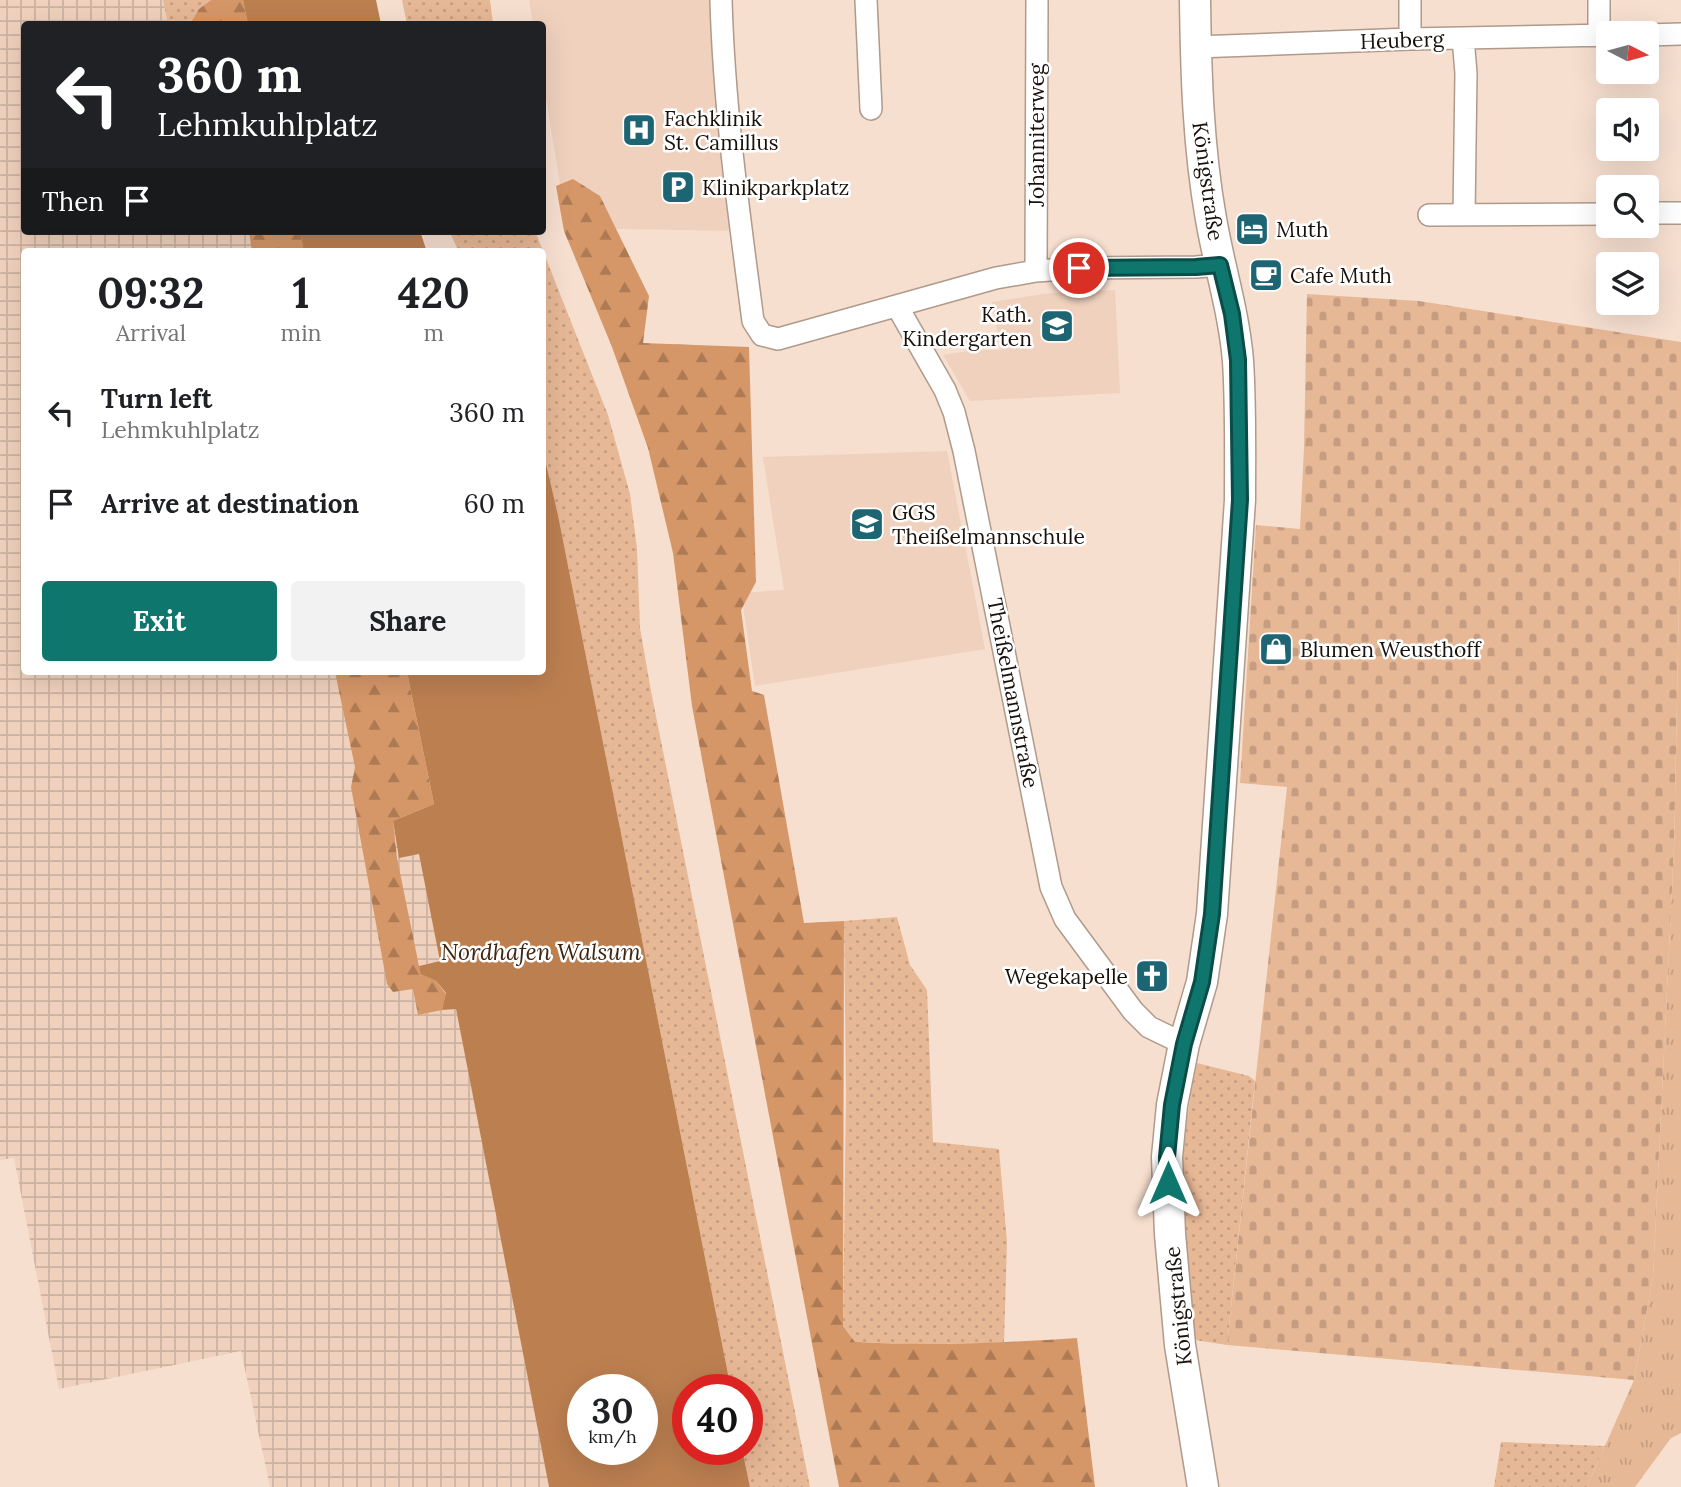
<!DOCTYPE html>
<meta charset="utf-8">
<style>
body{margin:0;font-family:Lora,serif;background:#f2f2f2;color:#202124;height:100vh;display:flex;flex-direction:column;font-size:26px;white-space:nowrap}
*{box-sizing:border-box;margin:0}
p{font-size:23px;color:#757577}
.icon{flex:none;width:38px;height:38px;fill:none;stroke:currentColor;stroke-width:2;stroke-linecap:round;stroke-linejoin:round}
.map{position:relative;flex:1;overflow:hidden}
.sheet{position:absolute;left:21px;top:248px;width:525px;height:427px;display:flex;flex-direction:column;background:#fff;border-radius:7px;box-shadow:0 7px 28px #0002}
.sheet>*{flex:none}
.banner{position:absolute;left:21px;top:21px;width:525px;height:214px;border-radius:7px;box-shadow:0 7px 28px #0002;background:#202124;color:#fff;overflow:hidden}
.needle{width:46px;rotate:96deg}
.controls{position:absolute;left:1596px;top:21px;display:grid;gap:14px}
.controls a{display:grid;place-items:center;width:63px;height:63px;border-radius:7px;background:#fff;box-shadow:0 7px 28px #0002;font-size:35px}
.speed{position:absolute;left:567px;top:1374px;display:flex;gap:14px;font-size:35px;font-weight:700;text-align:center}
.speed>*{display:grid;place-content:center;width:91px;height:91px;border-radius:50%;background:#fff;box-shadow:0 7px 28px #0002;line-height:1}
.speed small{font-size:18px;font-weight:400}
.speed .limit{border:10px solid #d22;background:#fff;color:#111}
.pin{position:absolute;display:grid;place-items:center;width:60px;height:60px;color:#fff;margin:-30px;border:4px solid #fff;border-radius:50%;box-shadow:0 2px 7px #0007}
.me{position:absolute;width:77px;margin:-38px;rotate:0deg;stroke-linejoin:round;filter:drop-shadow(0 0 5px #0008)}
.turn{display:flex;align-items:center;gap:24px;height:147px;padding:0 21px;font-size:32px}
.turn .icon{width:91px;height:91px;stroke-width:2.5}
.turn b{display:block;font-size:49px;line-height:60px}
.then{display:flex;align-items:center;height:66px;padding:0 21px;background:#0003;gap:14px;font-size:26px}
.eta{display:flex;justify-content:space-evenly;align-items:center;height:119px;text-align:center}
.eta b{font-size:42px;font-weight:700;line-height:49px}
.action{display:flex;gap:14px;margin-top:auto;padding:14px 21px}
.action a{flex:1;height:80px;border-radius:7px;background:#0f766e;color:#fff;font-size:28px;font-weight:700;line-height:80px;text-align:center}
.action a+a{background:#f2f2f2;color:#202124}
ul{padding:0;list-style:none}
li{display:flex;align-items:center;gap:21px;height:91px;padding:0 21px}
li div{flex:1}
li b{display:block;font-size:26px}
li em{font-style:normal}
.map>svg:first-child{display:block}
.built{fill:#efd1bd}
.industrial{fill:url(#industrial-grid)}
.grass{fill:url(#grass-dots)}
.forest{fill:url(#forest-firs)}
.cemetery{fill:url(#cemetery-stones)}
.park{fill:url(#park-tufts)}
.water{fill:#bc7f50;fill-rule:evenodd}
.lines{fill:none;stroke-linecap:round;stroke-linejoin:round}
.street-casing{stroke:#af9a8b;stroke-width:24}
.secondary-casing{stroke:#af9a8b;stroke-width:33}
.street{stroke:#fff;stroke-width:21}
.secondary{stroke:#fff;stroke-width:30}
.route-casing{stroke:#0a4d48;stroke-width:18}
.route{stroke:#0f766e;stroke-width:12}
.labels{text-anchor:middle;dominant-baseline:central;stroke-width:5;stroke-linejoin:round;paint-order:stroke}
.street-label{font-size:21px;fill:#19110b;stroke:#fff}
.poi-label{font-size:21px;fill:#19110b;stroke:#fff;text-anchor:start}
.water-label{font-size:23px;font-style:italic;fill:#402511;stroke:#fff}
</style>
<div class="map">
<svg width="1681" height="1487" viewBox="0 0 1681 1487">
<defs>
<pattern id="industrial-grid" width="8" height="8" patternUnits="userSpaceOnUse" patternTransform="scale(1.75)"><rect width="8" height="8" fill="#efd1bd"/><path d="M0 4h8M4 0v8" fill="none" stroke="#ccb2a1"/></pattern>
<pattern id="grass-dots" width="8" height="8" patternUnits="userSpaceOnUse" patternTransform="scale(1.75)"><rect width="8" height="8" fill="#e7b896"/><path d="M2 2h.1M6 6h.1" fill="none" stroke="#c69d80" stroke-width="1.8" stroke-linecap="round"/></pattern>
<pattern id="forest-firs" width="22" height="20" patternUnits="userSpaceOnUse" patternTransform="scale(1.75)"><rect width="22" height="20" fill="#d69768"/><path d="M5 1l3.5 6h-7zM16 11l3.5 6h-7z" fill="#ad7a54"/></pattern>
<pattern id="cemetery-stones" width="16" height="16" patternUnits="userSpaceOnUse" patternTransform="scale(1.75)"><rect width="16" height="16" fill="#e7b896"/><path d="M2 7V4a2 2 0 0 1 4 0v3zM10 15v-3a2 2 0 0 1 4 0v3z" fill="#c69d80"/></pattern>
<pattern id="park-tufts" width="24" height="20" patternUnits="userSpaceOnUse" patternTransform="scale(1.75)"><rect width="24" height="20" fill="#e7b896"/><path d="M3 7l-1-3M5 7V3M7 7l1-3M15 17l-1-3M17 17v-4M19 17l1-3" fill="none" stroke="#c69d80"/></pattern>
</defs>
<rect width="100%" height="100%" fill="#f6dfcf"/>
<path class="built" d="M529,0h189l21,231 -172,-3 -24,-149 -1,-55h-9z
M1115,290l5,103 -150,8 -27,-46 31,-5h27l-9,-48 59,-9z
M947,451l38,198 -230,37 -14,-93 43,-3 -21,-133z"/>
<path class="industrial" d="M0,0h243l5,24h-224v207h276l4,21h-280v420h383l-8,185 20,-4 3,11 19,97 -22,5 37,42 93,479h-279l-29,-136 -182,38 -45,-231 -14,2z"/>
<path class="grass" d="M163,0h48l-12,9 -9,15h-22z
M402,0h88l3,24h-86z
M449,231h86l73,184 22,79 7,55 3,79 11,63 159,796h-60l-8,-38h5v-59l-16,-1 -173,-874 -15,-64 -1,-199h-83z
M897,917l13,48 17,25 6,152 66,7 8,93 -3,101 -96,1 -53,-2 -12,-16 3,-235 -2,-170z
M1197,1063l52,13 6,5 -28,264 -32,-5c-3,-35 -9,-71 -11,-106 -5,-57 1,-116 13,-171z
M1501,1442l104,4 -18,41h-93z"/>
<path class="forest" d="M211,0h32l5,24h-58l9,-15z
M573,179l27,17 49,100 -6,47 106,4 7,235 -15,28 11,81 12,4 40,228 40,-2 -1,405 12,16c74,4 148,1 222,-4l18,149h-256l-147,-781 -19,-153 -25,-105 -36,-101 -48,-116 -8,-45z
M249,231h51l4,21h-52z
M335,672h72l27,132 -41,17 4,37 22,108 3,8 14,7 10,13 -4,16 -24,5 -5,-26 -20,3 -6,-8 -36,-197 4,-20z"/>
<path class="cemetery" d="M1307,294l112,7 262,41v162l-7,344 -21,429 -19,103 -407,-35 60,-558 -47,-4 16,-258 44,4 4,-81z"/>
<path class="park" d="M1681,504v929l-10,5 -36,49h-48l47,-107 19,-103 21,-429z"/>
<path class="water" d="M243,0h133l5,24h-133z
M300,231h120l7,21h-123z
M543,451l15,64 173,874 -43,1v59h54l8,38h-201l-93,-478 -14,1 4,-17 -10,-12 -15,-7 -2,-8 21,-5 -21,-107 -20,4 -6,-37 41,-17 -27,-132h135zM583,1390h59v59h-59z"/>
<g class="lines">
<g class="street-casing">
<path id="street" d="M721,0c3,108 18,214 32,321l9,14 16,4 218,-61 40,-7 43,-3 117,-1 24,-2
M866,0l5,109
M1410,0v39
M1647,35l34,-1
M1599,36v-36
M1463,38l3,35 -2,142
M1196,47l214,-8 198,-4
M1647,213h34
M1429,215l179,-1
M1036,271l1,-271
M897,306l48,84 9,22 10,39 87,436 14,32 68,92 16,16 35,17"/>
</g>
<g class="secondary-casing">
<path id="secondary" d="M1195,0c1,73 3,146 16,219 8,47 23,93 27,142 3,46 2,93 2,139l-28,414 -10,68 -18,62 -12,61 -5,52 3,77 10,111 23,142"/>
</g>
<use href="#street" class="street"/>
<use href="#secondary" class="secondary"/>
</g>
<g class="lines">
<g class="route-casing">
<path id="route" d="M1079,268l117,-1 24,-2 12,49 6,46 2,140 -28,414 -10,68 -18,62 -12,61 -5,52 1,26"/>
</g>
<use href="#route" class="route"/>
</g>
<defs>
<g id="hospital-square" transform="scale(1.75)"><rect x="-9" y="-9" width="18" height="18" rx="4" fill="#1d6573" stroke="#fff"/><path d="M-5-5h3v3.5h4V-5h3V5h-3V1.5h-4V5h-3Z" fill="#fff"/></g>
<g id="parking-square" transform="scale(1.75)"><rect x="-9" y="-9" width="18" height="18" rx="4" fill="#1d6573" stroke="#fff"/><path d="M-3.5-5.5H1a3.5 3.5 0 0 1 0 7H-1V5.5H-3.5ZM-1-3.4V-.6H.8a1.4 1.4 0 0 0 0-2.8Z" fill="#fff"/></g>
<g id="hotel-square" transform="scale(1.75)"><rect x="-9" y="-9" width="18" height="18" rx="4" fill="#1d6573" stroke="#fff"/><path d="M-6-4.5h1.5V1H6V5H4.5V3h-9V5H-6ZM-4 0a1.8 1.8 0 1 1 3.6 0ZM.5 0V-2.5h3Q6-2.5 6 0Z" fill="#fff"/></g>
<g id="cafe-square" transform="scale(1.75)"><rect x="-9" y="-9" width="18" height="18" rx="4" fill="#1d6573" stroke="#fff"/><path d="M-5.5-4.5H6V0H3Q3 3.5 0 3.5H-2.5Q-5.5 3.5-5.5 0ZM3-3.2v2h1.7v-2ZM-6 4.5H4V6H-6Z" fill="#fff"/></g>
<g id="school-square" transform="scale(1.75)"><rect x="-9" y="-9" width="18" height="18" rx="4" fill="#1d6573" stroke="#fff"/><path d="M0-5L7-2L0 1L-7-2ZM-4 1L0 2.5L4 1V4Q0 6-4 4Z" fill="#fff"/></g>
<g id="shop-square" transform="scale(1.75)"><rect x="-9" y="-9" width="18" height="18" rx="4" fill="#1d6573" stroke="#fff"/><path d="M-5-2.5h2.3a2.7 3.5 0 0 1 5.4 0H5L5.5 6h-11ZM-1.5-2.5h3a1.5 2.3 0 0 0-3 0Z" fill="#fff"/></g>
<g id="church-square" transform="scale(1.75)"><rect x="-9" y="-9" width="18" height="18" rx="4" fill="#1d6573" stroke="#fff"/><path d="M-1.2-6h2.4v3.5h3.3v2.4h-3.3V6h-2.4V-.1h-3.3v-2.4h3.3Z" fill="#fff"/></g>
</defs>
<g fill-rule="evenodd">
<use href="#hospital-square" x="639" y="130"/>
<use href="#parking-square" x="678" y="187"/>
<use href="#hotel-square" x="1252" y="229"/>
<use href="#cafe-square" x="1266" y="275"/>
<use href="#school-square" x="1057" y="326"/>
<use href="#school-square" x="867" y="524"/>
<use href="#shop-square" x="1276" y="649"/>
<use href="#church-square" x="1152" y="976"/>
</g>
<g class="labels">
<g class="street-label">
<text transform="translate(1402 40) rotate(-2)">Heuberg</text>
<text transform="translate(1036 135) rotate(-90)">Johanniterweg</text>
<text transform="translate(1208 181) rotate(82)">Königstraße</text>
<text transform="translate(1013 693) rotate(79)">Theißelmannstraße</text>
<text transform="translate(1178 1306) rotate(-96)">Königstraße</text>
</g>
<g class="poi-label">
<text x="664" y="118">Fachklinik<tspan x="664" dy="24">St. Camillus</tspan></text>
<text x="702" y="187">Klinikparkplatz</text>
<text x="1276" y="229">Muth</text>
<text x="1290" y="275">Cafe Muth</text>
<text x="1032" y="314" text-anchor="end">Kath.<tspan x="1032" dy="24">Kindergarten</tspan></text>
<text x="892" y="512">GGS<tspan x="892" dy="24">Theißelmannschule</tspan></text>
<text x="1300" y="649">Blumen Weusthoff</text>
<text x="1128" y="976" text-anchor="end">Wegekapelle</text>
</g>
<g class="water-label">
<text x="541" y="951">Nordhafen Walsum</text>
</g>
</g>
</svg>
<div class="controls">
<a><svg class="needle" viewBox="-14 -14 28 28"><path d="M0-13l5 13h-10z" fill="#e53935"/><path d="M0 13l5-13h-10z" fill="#757577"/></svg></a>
<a><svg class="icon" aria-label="sound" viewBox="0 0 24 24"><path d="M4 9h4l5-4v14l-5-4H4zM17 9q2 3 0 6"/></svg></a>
<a><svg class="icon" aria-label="search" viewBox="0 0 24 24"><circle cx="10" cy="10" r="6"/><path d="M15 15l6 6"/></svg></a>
<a><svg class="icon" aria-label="layers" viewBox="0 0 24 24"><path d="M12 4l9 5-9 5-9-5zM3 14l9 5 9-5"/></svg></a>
</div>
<div class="speed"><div>30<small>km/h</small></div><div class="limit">40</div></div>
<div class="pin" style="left:1079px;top:268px;background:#d93025"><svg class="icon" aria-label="arrive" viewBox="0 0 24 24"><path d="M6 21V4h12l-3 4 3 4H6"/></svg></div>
<svg class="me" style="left:1168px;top:1183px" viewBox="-20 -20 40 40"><path d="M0-17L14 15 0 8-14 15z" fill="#0f766e" stroke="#fff" stroke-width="4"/></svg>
<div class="banner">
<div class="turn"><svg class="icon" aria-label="left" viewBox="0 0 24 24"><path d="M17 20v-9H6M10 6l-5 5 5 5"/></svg><div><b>360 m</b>Lehmkuhlplatz</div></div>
<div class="then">Then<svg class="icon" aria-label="arrive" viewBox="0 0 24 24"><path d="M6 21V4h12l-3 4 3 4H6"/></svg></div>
</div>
<section class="sheet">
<div class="eta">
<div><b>09:32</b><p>Arrival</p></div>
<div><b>1</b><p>min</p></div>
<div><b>420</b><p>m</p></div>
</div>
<ul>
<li><svg class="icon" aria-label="left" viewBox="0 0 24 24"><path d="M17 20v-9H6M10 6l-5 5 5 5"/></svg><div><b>Turn left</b><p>Lehmkuhlplatz</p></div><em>360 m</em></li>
<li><svg class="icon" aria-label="arrive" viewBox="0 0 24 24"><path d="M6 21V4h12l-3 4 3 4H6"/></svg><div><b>Arrive at destination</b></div><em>60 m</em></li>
</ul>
<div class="action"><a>Exit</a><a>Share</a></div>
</section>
</div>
